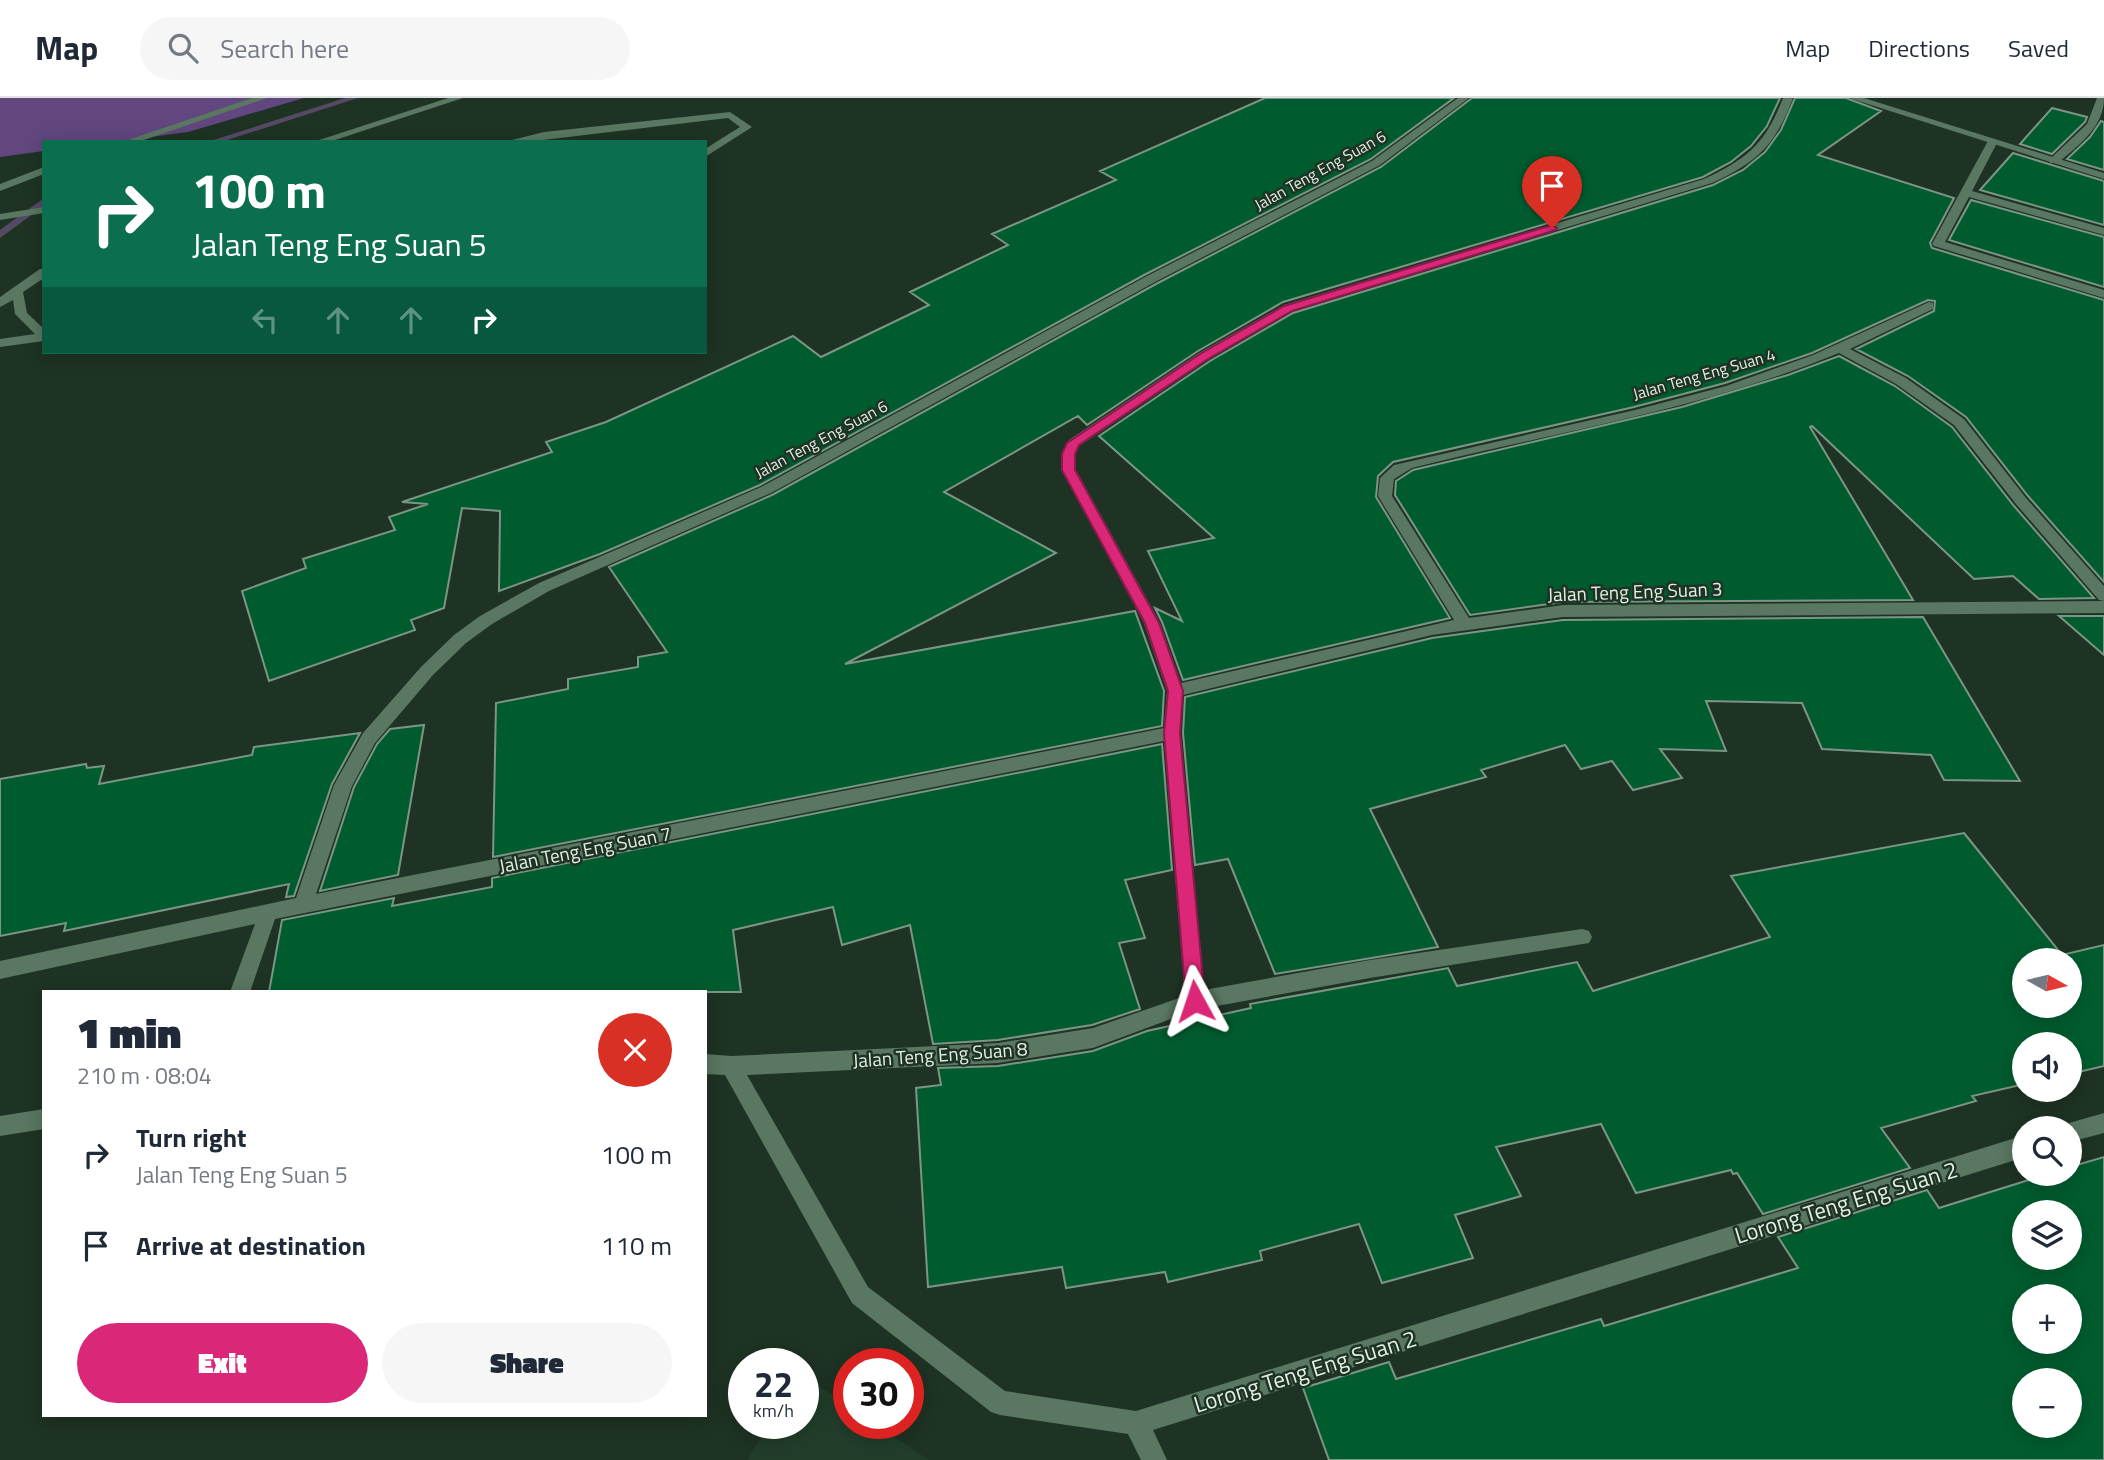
<!DOCTYPE html>
<meta charset="utf-8">
<style>
body{margin:0;font-family:"Titillium Web",sans-serif;background:#f6f6f7;color:#1f2937;height:100vh;display:flex;flex-direction:column;font-size:26px;white-space:nowrap}
*{box-sizing:border-box;margin:0}
p{font-size:23px;color:#747a83}
.icon{flex:none;width:38px;height:38px;fill:none;stroke:currentColor;stroke-width:2;stroke-linecap:round;stroke-linejoin:round}
.map{position:relative;flex:1;overflow:hidden}
.side{position:absolute;left:42px;top:892px;width:665px;height:427px;display:flex;flex-direction:column;background:#fff;border-radius:0px;box-shadow:0 4px 18px #0003}
.side>*{flex:none}
.top-card{position:absolute;left:42px;top:42px;width:665px;height:214px;border-radius:0px;box-shadow:0 4px 18px #0003;background:#0b6e4f;color:#fff;overflow:hidden}
.needle{width:46px;rotate:98deg}
.fabs{position:absolute;left:2012px;top:850px;display:grid;gap:14px}
.fabs a{display:grid;place-items:center;width:70px;height:70px;border-radius:50%;background:#fff;box-shadow:0 4px 18px #0003;font-size:35px}
.speed{position:absolute;left:728px;top:1250px;display:flex;gap:14px;font-size:35px;font-weight:700;text-align:center}
.speed>*{display:grid;place-content:center;width:91px;height:91px;border-radius:50%;background:#fff;box-shadow:0 4px 18px #0003;line-height:1}
.speed small{font-size:18px;font-weight:400}
.speed .limit{border:10px solid #d22;background:#fff;color:#111}
.pin{position:absolute;display:grid;place-items:center;width:60px;height:60px;color:#fff;margin:-72px -30px;border-radius:50% 50% 50% 0;rotate:-45deg;box-shadow:0 0 7px #0007}
.pin .icon{rotate:45deg}
.me{position:absolute;width:77px;margin:-38px;rotate:355deg;stroke-linejoin:round;filter:drop-shadow(0 0 5px #0008)}
.turn{display:flex;align-items:center;gap:24px;height:147px;padding:0 35px;font-size:32px}
.turn .icon{width:91px;height:91px;stroke-width:2.5}
.turn b{display:block;font-size:49px;line-height:60px}
.lanes{display:flex;align-items:center;height:66px;padding:0 35px;background:#0003;justify-content:center;gap:35px;direction:ltr}
.lanes .off{opacity:.35}
.round{display:grid;place-items:center;flex:none;width:74px;height:74px;border-radius:37px;background:#f6f6f7}
.overview{display:flex;align-items:center;justify-content:space-between;height:119px;padding:0 35px}
h1{font-size:42px;font-weight:800;line-height:52px}
.action{display:flex;gap:14px;margin-top:auto;padding:14px 35px}
.action a{flex:1;height:80px;border-radius:42px;background:#db2777;color:#fff;font-size:28px;font-weight:800;line-height:80px;text-align:center}
.action a+a{background:#f6f6f7;color:#1f2937}
ul{padding:0;list-style:none}
li{display:flex;align-items:center;gap:21px;height:91px;padding:0 35px}
li div{flex:1}
li b{display:block;font-size:26px}
li em{font-style:normal}
header{display:flex;align-items:center;gap:42px;box-sizing:border-box;height:98px;padding:0 35px;background:#fff;border-bottom:2px solid #e0e1e3}
header strong{font-size:33px}
nav{display:flex;gap:38px;margin-inline-start:auto;font-size:24px}
.search{width:490px;height:63px;background:#f6f6f7;display:flex;align-items:center;gap:18px;box-sizing:border-box;padding:0 24px;border-radius:38px;color:#747a83;font-size:26px}
.map>svg:first-child{display:block}
.built{fill:#223e2b}
.green{fill:#61467f}
.lines{fill:none;stroke-linecap:round;stroke-linejoin:round}
.stream{fill:#564965;fill-rule:evenodd}
.building{fill:#005c2f;stroke:#7d9584;stroke-width:2;fill-rule:evenodd}
.service{fill:#597761;fill-rule:evenodd}
.minor{fill:#597761;fill-rule:evenodd}
.tertiary{fill:#597761;fill-rule:evenodd}
.route{fill:#db2777;stroke:#8e194d;stroke-width:2}
.labels{text-anchor:middle;dominant-baseline:central;stroke-width:5;stroke-linejoin:round;paint-order:stroke}
.far-street-label{font-size:16px;fill:#e1eee4;stroke:#1e3324}
.street-label{font-size:19px;fill:#e1eee4;stroke:#1e3324}
.near-street-label{font-size:23px;fill:#e1eee4;stroke:#1e3324}
</style>
<header>
<strong>Map</strong>
<div class="search"><svg class="icon" aria-label="search" viewBox="0 0 24 24"><circle cx="10" cy="10" r="6"/><path d="M15 15l6 6"/></svg>Search here</div>
<nav><a>Map</a><a>Directions</a><a>Saved</a></nav>
</header>
<div class="map">
<svg width="2104" height="1362" viewBox="0 0 2104 1362">
<rect width="100%" height="100%" fill="#1e3324"/>
<path class="built" d="M803,1278l46,30v17h24l56,37h-182l24,-37h32z"/>
<path class="green" d="M0,0h304l-116,34 -76,10h-68v9l-44,6z"/>
<g class="lines">
<path class="stream" d="M345,0h13l-137,44h-14z
M44,100v8l-44,32v-8z"/>
</g>
<path class="building" d="M1265,0h189l-83,61 -225,115 -386,211 -160,69 -101,37 1,-80 -38,-3 -18,100 -33,12 4,10 -146,51 -27,-90 64,-23 -3,-9 92,-29 -6,-13 39,-13 -26,-2 150,-50 -6,-10 60,-20 187,-86 28,21 108,-52 -19,-13 98,-47 -16,-11 124,-54 -16,-9z
M1472,0h308l-13,28 -16,20 -20,16 -28,15 -420,125 -85,49 -111,74 -9,-9 -134,76 112,61 -211,111 290,-53 29,80 -2,35 -669,131 3,-154 72,-14v-10l70,-12v-10l29,-5 -58,-85 163,-72 384,-211 225,-117z
M1795,0h51l35,13 -63,44 136,43 -24,45 2,5 172,52v282l-76,-86 -62,-79 -58,-41 -52,-27 78,-38 1,-10 -7,-1 -116,53 -87,30 -91,24 -241,55 -15,14 -2,21 74,121 -267,62 -21,-58 -7,-14 27,13 -34,-70 66,-13 -115,-102 111,-75 83,-48 420,-128 30,-15 22,-18 16,-22z
M2052,10l35,9 -2,5 -33,32 -32,-10z
M2101,23l3,1v48l-37,-11 23,-22z
M2013,55l91,28v44l-124,-35z
M1971,102l133,37v50l-155,-47z
M1839,258l56,30 57,41 62,79 80,92 -55,1 -26,-23 -39,3 -162,-153 -2,1 103,173 -350,2 -93,13 -75,-120 1,-14 17,-11 269,-63 106,-32z
M2059,518h45v39z
M1923,519l97,164 -76,-1 -13,-25 -109,-6 -20,-46 -96,-2 20,50 -66,-2 22,29 -49,12 -21,-29 -31,8 -16,-24 -84,25 5,7 -116,32 68,138 -163,27 -47,-115 -33,6 -12,-132 2,-36 247,-59 131,-18z
M424,627l-26,150 -78,16 34,-104 23,-43 13,-15z
M360,635l-28,51 -38,112 -8,1 3,-13 -225,47 2,-8 -66,13v-157l86,-15 1,4 17,-2 -5,18 153,-29 2,-8z
M1162,646l10,126 -47,10 20,58 -26,5 21,66 -48,16 -94,15 -65,4 -23,-119 -68,20 -9,-38 -100,23 8,62h-472l13,-72 112,-22 -2,8 100,-19v-9z
M1964,735l98,122 42,-10v121l-34,8v-29h-45v39l-53,12 4,5 -95,27 29,40 -147,46 -26,-41 -4,1 -2,-4 -95,23 -35,-69 -105,23 25,49 -66,19 18,43 -91,25 -23,-59 -99,27 2,9 -94,22 -3,-10 -99,16 -4,-21 -134,20 -12,-199 25,-3 -3,-17 60,-2 95,-15 54,-20 104,-23 -1,-4 198,-36 9,18 120,-24 16,29 177,-54 -39,-61zM2025,863h45v45h-45z
M2104,1059v303h-775l-26,-72 86,-26 7,17 205,-60 3,7 194,-58 -20,-31 149,-47 12,18 109,-34h22v-7zM2025,1115h45v45h-45zM2025,1199h45v45h-45zM2025,1283h45v45h-45z"/>
<g class="lines">
<path class="service" d="M252,0h15l-129,44h-16z
M2097,0h7c0,30 -26,47 -46,65h-8v-4l37,-35z
M1989,41l9,2 -26,50 132,37v7l-135,-38 -24,45 159,48v8l-170,-52 -2,-2z
M44,69v7l-44,17v-7z"/>
<path class="minor" d="M448,0h15l-134,44h-16z
M1458,0h11l-89,67 -225,117 -384,211 -222,98 -57,33 -26,19 -33,32 -58,68 -23,43 -36,108 848,-166 3,-37 -23,-68 -82,-153 -1,-16 8,-14 130,-87 85,-48 420,-126c44,-21 61,-35 79,-81h10c-18,48 -36,64 -81,85l-420,128 -83,48 -130,87 -4,8 1,16 84,153 21,60 273,-63 -76,-124 2,-18 14,-13 241,-55 91,-24 87,-31 116,-53 4,1v6l-83,40 56,29 58,41 62,79 78,88v15l-5,-1 -83,-96 -62,-79 -58,-41 -57,-31c-138,57 -283,79 -427,115l-18,11 -2,17 77,122 94,-13 541,-4v12l-541,4 -131,18 -249,60 -3,38 24,257 166,-30 212,-31 7,2 3,6 -3,6 -219,35 -175,32 -102,38 -95,15 -251,12 121,212 137,104 131,20 889,-276v22l-872,273 14,30h-26l-13,-26 -128,-19 -9,-3 -139,-109 -127,-228 -20,-1v-20l26,2 267,-13 95,-15 92,-32 -21,-255 -889,178 -25,73h-20l25,-68 -255,55v-18l296,-63 38,-113 29,-52 58,-66 33,-32 26,-19 59,-33 222,-96 386,-211 225,-115z
M730,14l22,15 -47,30v-8l35,-22 -12,-9 -202,24h-22l40,-10z
M44,109v6l-44,7v-6z
M40,171h4v9l-21,14 4,21 17,16v12l-44,6v-8l35,-5 -20,-20 -2,-14 -13,7v-10z
M44,1011v20l-44,7v-20z
M2104,1015v20l-34,9v-13h-9l1,-4z"/>
<path class="tertiary" d="M1849,0h15l240,75v6z"/>
</g>
<path class="route" d="M1552,127l5,3 -1,2 -264,81 -84,48 -129,86 -4,9v16l84,153 24,68 -3,42 25,268 -3,6 -7,2 -6,-2 -3,-6 -22,-268 4,-42 -23,-68 -83,-153v-16l5,-11 133,-89 84,-48z"/>
<g class="labels">
<g class="far-street-label">
<text transform="translate(1320 72) rotate(-29)">Jalan Teng Eng Suan 6</text>
<text transform="translate(1704 276) rotate(-16)">Jalan Teng Eng Suan 4</text>
<text transform="translate(821 341) rotate(-28)">Jalan Teng Eng Suan 6</text>
</g>
<g class="street-label">
<text transform="translate(1635 493) rotate(-2)">Jalan Teng Eng Suan 3</text>
<text transform="translate(585 751) rotate(-11)">Jalan Teng Eng Suan 7</text>
<text transform="translate(940 956) rotate(-4)">Jalan Teng Eng Suan 8</text>
</g>
<g class="near-street-label">
<text transform="translate(1846 1104) rotate(-17)">Lorong Teng Eng Suan 2</text>
<text transform="translate(1305 1273) rotate(-17)">Lorong Teng Eng Suan 2</text>
</g>
</g>
</svg>
<div class="fabs">
<a><svg class="needle" viewBox="-14 -14 28 28"><path d="M0-13l5 13h-10z" fill="#e53935"/><path d="M0 13l5-13h-10z" fill="#747a83"/></svg></a>
<a><svg class="icon" aria-label="sound" viewBox="0 0 24 24"><path d="M4 9h4l5-4v14l-5-4H4zM17 9q2 3 0 6"/></svg></a>
<a><svg class="icon" aria-label="search" viewBox="0 0 24 24"><circle cx="10" cy="10" r="6"/><path d="M15 15l6 6"/></svg></a>
<a><svg class="icon" aria-label="layers" viewBox="0 0 24 24"><path d="M12 4l9 5-9 5-9-5zM3 14l9 5 9-5"/></svg></a>
<a>+</a>
<a>−</a>
</div>
<div class="speed"><div>22<small>km/h</small></div><div class="limit">30</div></div>
<div class="pin" style="left:1552px;top:130px;background:#d93025"><svg class="icon" aria-label="arrive" viewBox="0 0 24 24"><path d="M6 21V4h12l-3 4 3 4H6"/></svg></div>
<svg class="me" style="left:1195px;top:903px" viewBox="-20 -20 40 40"><path d="M0-17L14 15 0 8-14 15z" fill="#db2777" stroke="#fff" stroke-width="4"/></svg>
<div class="top-card">
<div class="turn"><svg class="icon" aria-label="right" viewBox="0 0 24 24"><path d="M7 20v-9h11M14 6l5 5-5 5"/></svg><div><b>100 m</b>Jalan Teng Eng Suan 5</div></div>
<div class="lanes"><svg class="icon off" aria-label="left" viewBox="0 0 24 24"><path d="M17 20v-9H6M10 6l-5 5 5 5"/></svg><svg class="icon off" aria-label="ahead" viewBox="0 0 24 24"><path d="M12 20V5M6 11l6-6 6 6"/></svg><svg class="icon off" aria-label="ahead" viewBox="0 0 24 24"><path d="M12 20V5M6 11l6-6 6 6"/></svg><svg class="icon" aria-label="right" viewBox="0 0 24 24"><path d="M7 20v-9h11M14 6l5 5-5 5"/></svg></div>
</div>
<section class="side">
<div class="overview"><div><h1>1 min</h1><p>210 m · 08:04</p></div><a class="round" style="background:#d93025;color:#fff"><svg class="icon" aria-label="close" viewBox="0 0 24 24"><path d="M6 6l12 12M18 6L6 18"/></svg></a></div>
<ul>
<li><svg class="icon" aria-label="right" viewBox="0 0 24 24"><path d="M7 20v-9h11M14 6l5 5-5 5"/></svg><div><b>Turn right</b><p>Jalan Teng Eng Suan 5</p></div><em>100 m</em></li>
<li><svg class="icon" aria-label="arrive" viewBox="0 0 24 24"><path d="M6 21V4h12l-3 4 3 4H6"/></svg><div><b>Arrive at destination</b></div><em>110 m</em></li>
</ul>
<div class="action"><a>Exit</a><a>Share</a></div>
</section>
</div>
